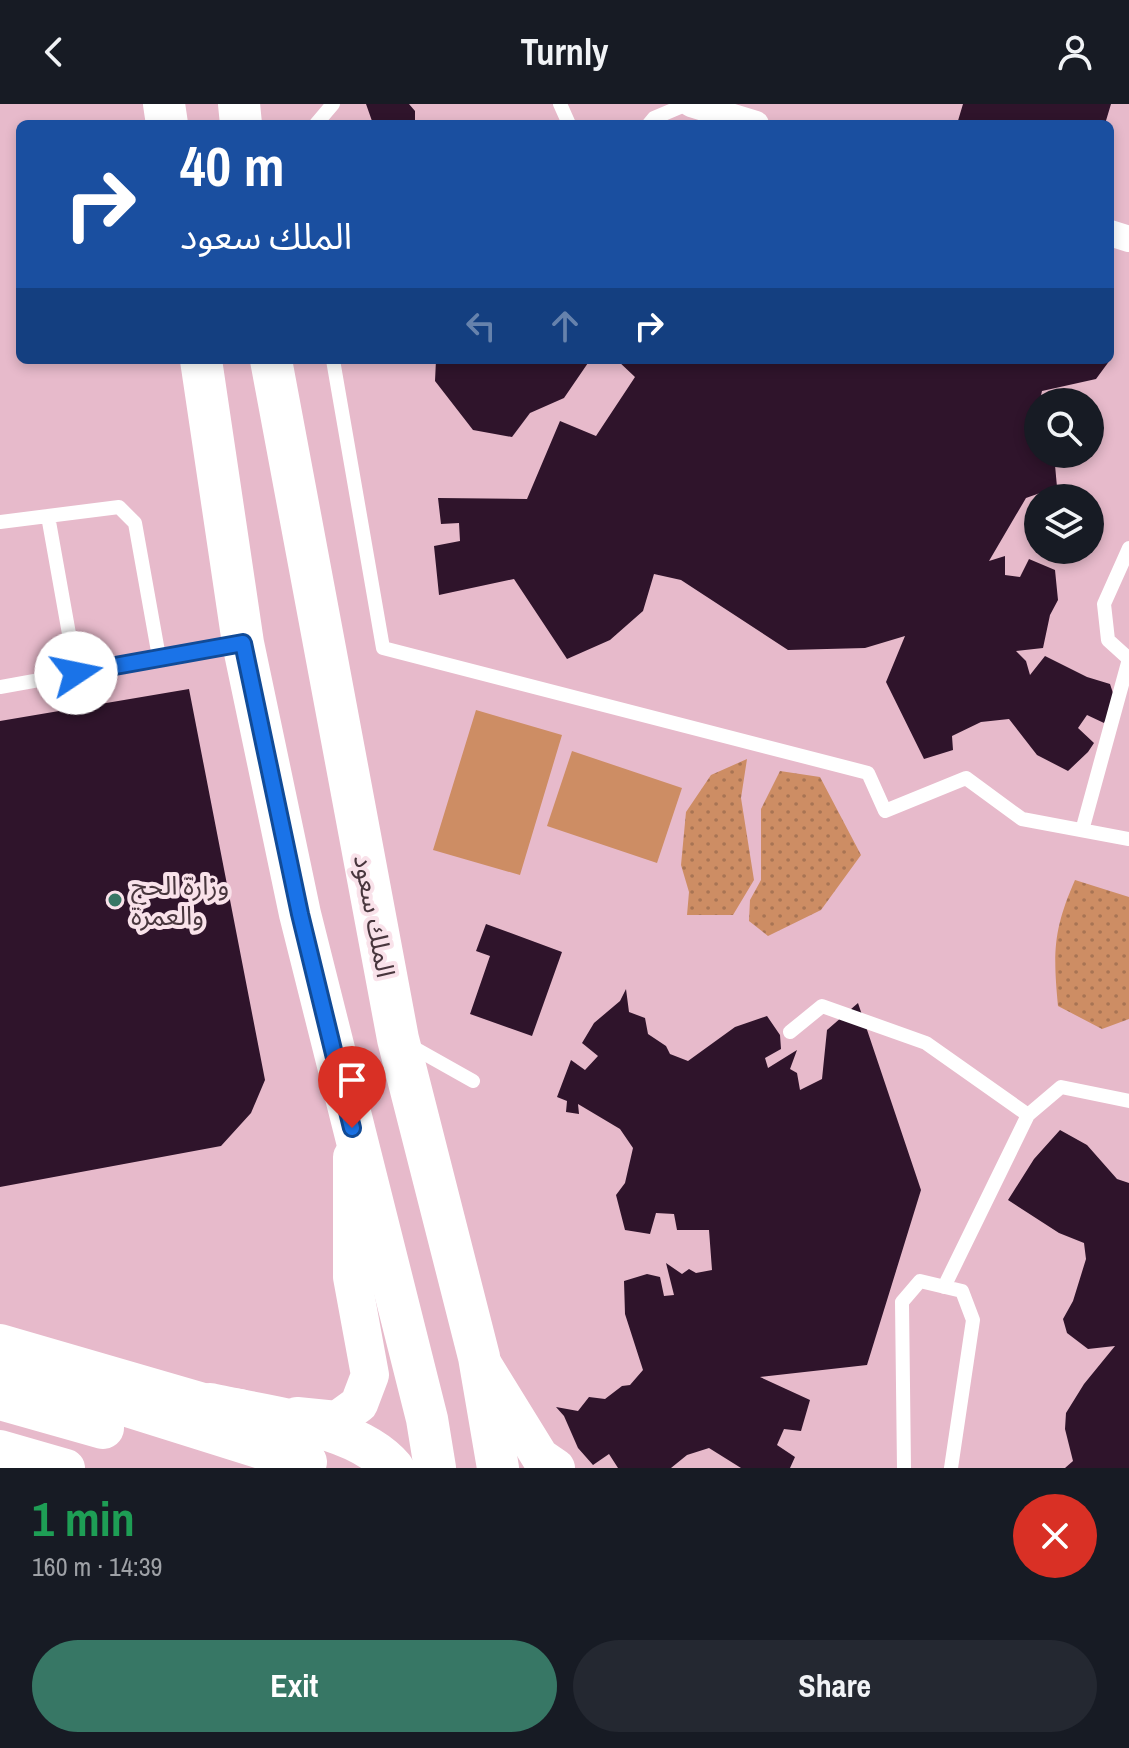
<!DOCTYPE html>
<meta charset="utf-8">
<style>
body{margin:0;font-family:"Archivo Narrow","Noto Sans Arabic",sans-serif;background:#242831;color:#f1f3f6;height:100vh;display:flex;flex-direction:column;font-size:30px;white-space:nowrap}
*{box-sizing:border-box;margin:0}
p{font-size:26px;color:#9ea1a6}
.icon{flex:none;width:44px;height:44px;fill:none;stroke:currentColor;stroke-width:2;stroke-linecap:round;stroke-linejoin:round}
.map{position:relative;height:1364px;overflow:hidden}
.panel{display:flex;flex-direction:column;background:#171b24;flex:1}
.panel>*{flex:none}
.top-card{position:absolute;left:16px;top:16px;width:1098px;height:244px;border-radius:12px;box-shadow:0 4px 12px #0003;background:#1a4fa0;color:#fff;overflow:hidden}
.fabs{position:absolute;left:1024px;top:284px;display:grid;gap:16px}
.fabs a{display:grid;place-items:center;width:80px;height:80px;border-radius:50%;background:#171b24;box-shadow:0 4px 12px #0003;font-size:40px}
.pin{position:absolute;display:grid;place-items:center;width:68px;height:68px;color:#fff;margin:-82px -34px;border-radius:50% 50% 50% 0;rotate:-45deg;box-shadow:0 0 8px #0007}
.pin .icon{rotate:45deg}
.me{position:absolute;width:88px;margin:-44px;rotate:79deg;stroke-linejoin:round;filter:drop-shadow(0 0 6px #0008)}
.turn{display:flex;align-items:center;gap:28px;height:168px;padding:0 32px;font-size:36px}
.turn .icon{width:104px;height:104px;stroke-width:2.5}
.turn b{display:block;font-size:56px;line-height:68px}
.lanes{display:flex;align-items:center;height:76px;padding:0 32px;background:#0003;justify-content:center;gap:40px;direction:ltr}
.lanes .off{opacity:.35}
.round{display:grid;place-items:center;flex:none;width:84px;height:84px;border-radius:42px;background:#242831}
.summary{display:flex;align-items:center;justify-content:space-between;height:136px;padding:0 32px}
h1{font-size:48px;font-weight:700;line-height:60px;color:#1e9e55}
.button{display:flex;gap:16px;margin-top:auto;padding:16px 32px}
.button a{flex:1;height:92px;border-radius:48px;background:#377765;color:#fff;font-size:32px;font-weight:700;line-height:92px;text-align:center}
.button a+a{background:#242831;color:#f1f3f6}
header{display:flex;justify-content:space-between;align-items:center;height:104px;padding:0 32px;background:#171b24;font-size:36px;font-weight:700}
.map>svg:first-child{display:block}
.grass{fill:#cd8d64}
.garden{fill:url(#garden-dots)}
.building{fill:#2f142b}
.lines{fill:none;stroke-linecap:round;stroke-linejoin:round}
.service{stroke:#fff;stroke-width:14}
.minor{stroke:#fff;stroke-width:26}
.secondary{stroke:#fff;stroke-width:38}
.primary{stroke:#fff;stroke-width:42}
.route-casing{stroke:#114b97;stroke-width:20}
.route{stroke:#1a73e8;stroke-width:14}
.poi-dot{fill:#377765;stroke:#f9e2ea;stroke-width:3}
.labels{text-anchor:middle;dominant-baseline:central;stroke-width:8;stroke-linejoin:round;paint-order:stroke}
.poi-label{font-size:26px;fill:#48363d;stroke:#f9e2ea;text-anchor:start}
.street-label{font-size:26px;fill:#48363d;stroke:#f9e2ea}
</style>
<header><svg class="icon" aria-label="back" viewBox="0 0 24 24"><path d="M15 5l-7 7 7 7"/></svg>Turnly<svg class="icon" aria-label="person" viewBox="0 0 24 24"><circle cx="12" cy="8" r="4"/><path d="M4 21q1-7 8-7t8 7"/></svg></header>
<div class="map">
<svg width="1129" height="1364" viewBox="0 0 1129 1364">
<defs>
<pattern id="garden-dots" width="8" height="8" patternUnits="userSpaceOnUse" patternTransform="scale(2)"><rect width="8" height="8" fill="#cd8d64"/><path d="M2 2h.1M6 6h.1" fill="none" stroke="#a87454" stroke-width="1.8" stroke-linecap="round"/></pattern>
</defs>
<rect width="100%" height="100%" fill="#e7bacb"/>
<path class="grass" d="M476,606l86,25 -42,140 -87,-25z
M572,647l110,37 -25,75 -110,-37z"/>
<path class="garden" d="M747,655l-6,39 13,82 -21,35h-46l2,-23 -8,-27 5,-53 25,-37z
M780,667l40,6 41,78 -40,55 -53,26 -19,-15 1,-21 11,-20v-71z
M1075,776l54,17v122l-27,10 -44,-23c-5,-53 -5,-76 17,-126z"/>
<path class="building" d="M366,0h43l6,7v13h-48l5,-3z
M963,0h148l-6,20h-148z
M436,256h154l-26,38 -34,15 -18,24 -39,-7 -38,-49z
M617,256h493l-14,19 -54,12 -5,22 1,41h16l3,33 -31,11 -37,63 16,-5v19l15,2 9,-18 26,11 3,30 -8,15 -7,33 -27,3 10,10 4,14 15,-19 42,21 23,7 6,18 -12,21 -17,-8 -9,13 16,15 -6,9 -20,19 -31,-16 -28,-36 -28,3 -29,14 1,14 -29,9 -38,-77 19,-46 -40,12 -77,2 -107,-70 -27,-6 -11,37 -33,29 -43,19 -53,-80 -75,16 -5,-49 26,-5 -1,-18 -18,1 -3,-26 89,1 33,-78 36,15 39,-59z
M189,585l76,391 -14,33 -30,33 -221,41v-466z
M486,820l76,28 -30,84 -62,-22 20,-58 -14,-5z
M626,885l3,23 16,6 3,16 18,12 4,8 18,7 47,-34 32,-11 13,19 1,14 -16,9 3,10 29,-18 -7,19 7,4 3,17 22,-11 5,-49 31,-27 63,187 -54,175 -107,12 50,23 -9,31 -17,-2 -7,16 18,12 -5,11h-49l-32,-20 -22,7 -16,13h-53l-9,-14 -16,11 -15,-17 -14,-32 -8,-9 22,4 11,-14 16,2 17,-13 8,-1 13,-15 -18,-56 -1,-33 23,-7 13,3 4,19 10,-1 -8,-32 16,11 7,-5 7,4 16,-3 -3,-40h-32l-3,-16 -18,-1 -6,21 -25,-4 -9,-35 9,-12 8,-35 -13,-19 -42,-25 1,10 -13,-2 1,-11 -10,-4 14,-37 14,10 13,-14 -16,-13 12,-20 26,-22z
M1060,1026l27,15 30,34 12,4v285h-64l8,-7 -8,-32 1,-16 18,-29 31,-38 -27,3 -21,-16 -4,-14 10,-18 13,-42 -2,-16 -25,-10 -51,-33 26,-41z"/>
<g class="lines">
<path class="service" d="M560,0l9,20
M316,20l17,-20
M649,20l5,-6 33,-14
M333,256l50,288 485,125 17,38 81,-33 56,41 107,20
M48,412l28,157
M0,418l119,-15 16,16 24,134
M1129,444l-25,56 4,36 21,19
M0,583l238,-43
M1083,723l46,-168
M790,928l32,-26 104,37 102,72 33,-28 68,14
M409,941l64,36
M944,1183l84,-172
M904,1364l-2,-166 18,-21 42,10 11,29 -22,148"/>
<path class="minor" d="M691,0l65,20
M1110,129l19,6"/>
<path class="secondary" d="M0,1239l210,61 30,4
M482,1259l58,94 16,11
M297,1312l40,4 22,-16 11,-29 -18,-98v-120
M0,1345l66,19"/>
<path class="primary" d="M164,0l3,20
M239,0l2,20
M201,256l42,283 57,271 127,505 8,49
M271,256l127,679 81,318 19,111
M0,1262l306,96
M0,1295l103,29
M210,1300c55,13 146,20 183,64"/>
</g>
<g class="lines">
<g class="route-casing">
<path id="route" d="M76,569l167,-30 57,271 52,214"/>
</g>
<use href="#route" class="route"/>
</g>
<circle class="poi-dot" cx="115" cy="796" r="8"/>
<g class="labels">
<g class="poi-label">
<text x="131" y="781">وزارة الحج<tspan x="131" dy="30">والعمرة</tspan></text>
</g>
<g class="street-label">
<text transform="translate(375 812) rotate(79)">الملك سعود</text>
</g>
</g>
</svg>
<div class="fabs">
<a><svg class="icon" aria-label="search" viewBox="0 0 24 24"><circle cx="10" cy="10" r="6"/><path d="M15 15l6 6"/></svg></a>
<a><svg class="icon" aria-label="layers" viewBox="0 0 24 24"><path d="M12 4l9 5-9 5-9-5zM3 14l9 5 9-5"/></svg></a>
</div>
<div class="pin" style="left:352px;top:1024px;background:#d93025"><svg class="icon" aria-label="arrive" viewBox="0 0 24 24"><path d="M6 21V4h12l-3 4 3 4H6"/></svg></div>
<svg class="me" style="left:76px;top:569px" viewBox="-20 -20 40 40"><circle r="19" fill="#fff"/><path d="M0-13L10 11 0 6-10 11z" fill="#1a73e8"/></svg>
<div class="top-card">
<div class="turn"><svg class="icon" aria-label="right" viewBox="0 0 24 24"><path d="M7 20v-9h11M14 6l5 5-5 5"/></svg><div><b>40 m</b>الملك سعود</div></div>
<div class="lanes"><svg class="icon off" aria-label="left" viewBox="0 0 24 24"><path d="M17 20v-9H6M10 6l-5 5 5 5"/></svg><svg class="icon off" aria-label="ahead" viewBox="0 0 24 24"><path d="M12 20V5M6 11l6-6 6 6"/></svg><svg class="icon" aria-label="right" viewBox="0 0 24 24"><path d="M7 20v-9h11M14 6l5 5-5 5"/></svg></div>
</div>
</div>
<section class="panel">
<div class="summary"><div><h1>1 min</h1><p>160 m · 14:39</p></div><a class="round" style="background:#d93025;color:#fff"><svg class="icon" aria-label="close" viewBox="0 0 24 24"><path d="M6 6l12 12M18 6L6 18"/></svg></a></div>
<div class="button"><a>Exit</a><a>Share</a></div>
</section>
